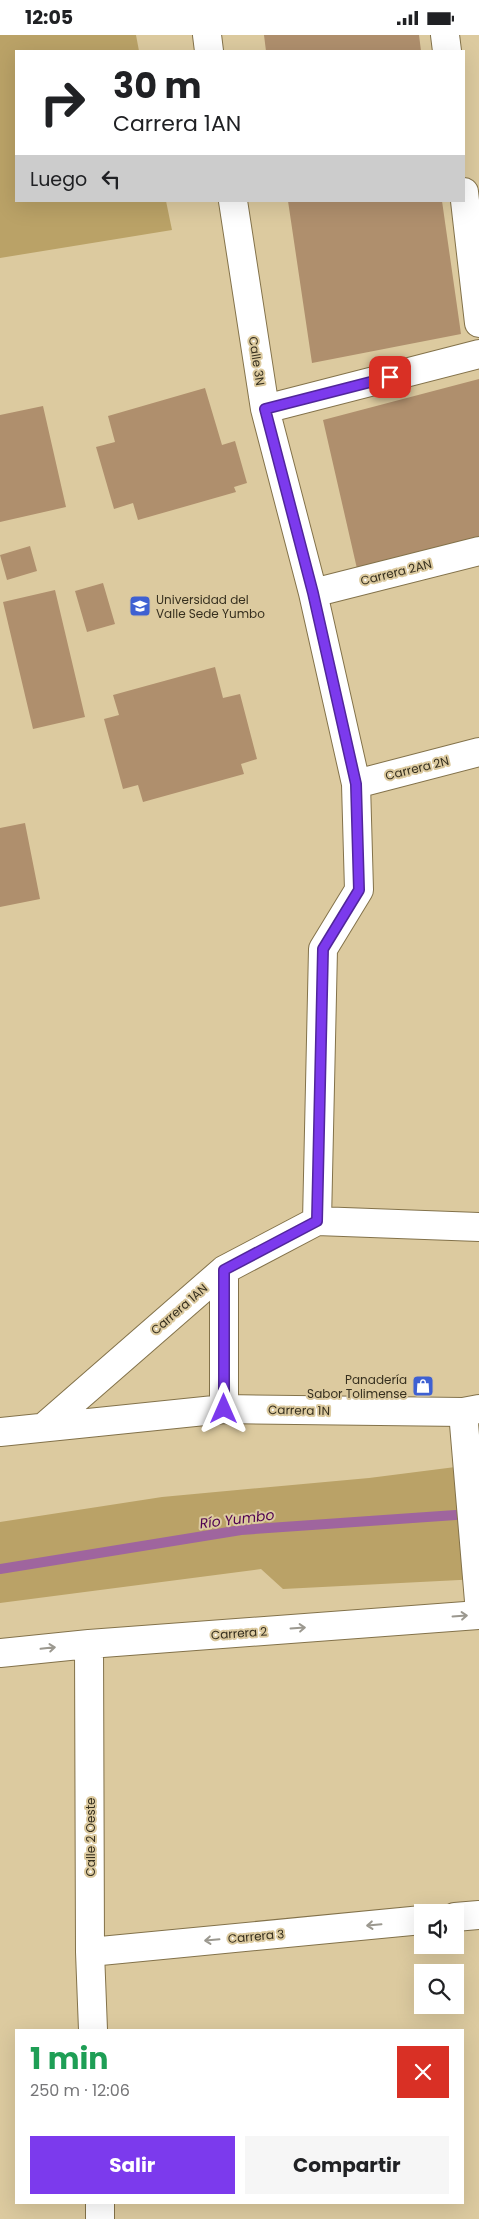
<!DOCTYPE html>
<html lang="es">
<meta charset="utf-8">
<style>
body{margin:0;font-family:Poppins,sans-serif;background:#f6f6f6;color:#202124;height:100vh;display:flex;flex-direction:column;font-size:19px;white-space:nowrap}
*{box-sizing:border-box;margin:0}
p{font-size:16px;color:#757577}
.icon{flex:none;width:28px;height:28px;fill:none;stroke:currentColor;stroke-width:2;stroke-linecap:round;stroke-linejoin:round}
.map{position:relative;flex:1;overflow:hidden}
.drawer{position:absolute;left:15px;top:1994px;width:449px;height:175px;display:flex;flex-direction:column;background:#fff;border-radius:0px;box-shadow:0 5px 20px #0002}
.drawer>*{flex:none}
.banner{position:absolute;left:15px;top:15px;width:450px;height:152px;border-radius:0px;box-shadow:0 5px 20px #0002;background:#fff;color:#202124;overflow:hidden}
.fabs{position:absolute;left:414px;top:1869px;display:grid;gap:10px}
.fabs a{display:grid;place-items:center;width:50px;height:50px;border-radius:0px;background:#fff;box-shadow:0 5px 20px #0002;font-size:25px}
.pin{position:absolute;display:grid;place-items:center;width:42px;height:42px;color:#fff;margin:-21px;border-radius:10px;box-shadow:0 2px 8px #0006}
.me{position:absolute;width:55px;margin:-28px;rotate:0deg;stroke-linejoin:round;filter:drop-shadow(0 0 4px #0008)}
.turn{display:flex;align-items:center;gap:18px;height:105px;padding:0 15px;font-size:22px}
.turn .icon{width:65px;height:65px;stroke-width:2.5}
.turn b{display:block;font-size:35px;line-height:42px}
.then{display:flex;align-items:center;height:48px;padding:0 15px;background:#0003;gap:10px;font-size:19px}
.round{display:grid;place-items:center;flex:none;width:52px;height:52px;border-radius:0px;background:#f6f6f6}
.headline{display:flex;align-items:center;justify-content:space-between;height:85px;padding:0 15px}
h1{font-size:30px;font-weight:700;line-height:38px;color:#1e9e55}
.cta{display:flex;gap:10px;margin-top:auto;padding:10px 15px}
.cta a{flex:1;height:58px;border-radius:0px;background:#7c3aed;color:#fff;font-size:20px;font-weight:700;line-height:58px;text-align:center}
.cta a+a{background:#f6f6f6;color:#202124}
.status{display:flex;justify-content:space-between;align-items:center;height:35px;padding:0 25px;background:#fff;direction:ltr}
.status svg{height:14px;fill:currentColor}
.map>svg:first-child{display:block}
.green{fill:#baa267}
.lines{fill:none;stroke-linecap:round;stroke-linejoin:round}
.stream{stroke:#9f659e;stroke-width:10}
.building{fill:#af8f6d}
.minor-casing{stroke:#83724a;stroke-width:30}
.tertiary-casing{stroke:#83724a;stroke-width:30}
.minor{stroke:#fff;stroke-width:28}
.tertiary{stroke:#fff;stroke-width:28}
.oneway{stroke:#9b988f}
.route-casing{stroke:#51269a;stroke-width:12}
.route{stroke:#7c3aed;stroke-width:9}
.labels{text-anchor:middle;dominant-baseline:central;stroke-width:4;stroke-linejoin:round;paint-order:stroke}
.street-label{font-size:12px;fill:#37301f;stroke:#dcca9f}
.poi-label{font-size:12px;fill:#37301f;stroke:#dcca9f;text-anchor:start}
.water-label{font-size:14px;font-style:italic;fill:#4f0251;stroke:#dcca9f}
</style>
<div class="status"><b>12:05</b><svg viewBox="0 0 49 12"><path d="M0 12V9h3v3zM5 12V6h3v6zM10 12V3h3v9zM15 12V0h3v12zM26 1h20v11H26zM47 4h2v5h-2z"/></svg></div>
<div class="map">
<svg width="479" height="2184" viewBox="0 0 479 2184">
<rect width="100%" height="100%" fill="#dcca9f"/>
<path class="green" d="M0,0h136l3,16h-123v150h150l6,29 -172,28z
M479,1429v115l-196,10 -22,-20 -261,34v-81l162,-25 207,-19z"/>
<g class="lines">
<path class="stream" d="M0,1534l241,-39 229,-16"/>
</g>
<path class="building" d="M264,0h155l2,16h-155z
M288,166h154l19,133 -149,29z
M479,344v161l-121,33 -35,-153z
M205,353l17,57 13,-4 12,42 -13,4 2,5 -98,28 -5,-17 -19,6 -18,-62 19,-5 -7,-26z
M43,371l23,101 -66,15v-107z
M30,511l7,25 -30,9 -7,-25z
M103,548l12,41 -28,8 -12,-41z
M55,555l30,127 -52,12 -30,-127z
M215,632l8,31 17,-4 17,65 -16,5 3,10 -101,28 -5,-17 -15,4 -19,-70 15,-4 -6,-20z
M25,788l15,76 -40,8v-79z"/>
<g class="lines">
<g class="minor-casing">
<path id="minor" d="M207,0l2,16
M445,0l2,16
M464,157l15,131
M233,166l32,208 48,184 43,191 3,106 -36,59 -6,272
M265,374l214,-55
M313,558l166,-42
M356,749l123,-32
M224,1235v139
M45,1391l179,-156 93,-49 162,6
M0,1397l224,-23 239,3
M89,1609l1,308 3,78
M0,1618l89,-9 390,-29
M455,1882l24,-2
M90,1917l332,-32
M100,2168v16"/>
</g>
<g class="tertiary-casing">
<path id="tertiary" d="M479,1374l-16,3 16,189"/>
</g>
<use href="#minor" class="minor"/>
<use href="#tertiary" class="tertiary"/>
</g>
<defs><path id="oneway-shaft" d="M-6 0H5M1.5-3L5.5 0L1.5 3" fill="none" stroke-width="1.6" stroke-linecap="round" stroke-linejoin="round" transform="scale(1.25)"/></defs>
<g class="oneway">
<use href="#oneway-shaft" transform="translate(460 1581) rotate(-4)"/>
<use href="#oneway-shaft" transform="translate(298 1593) rotate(-4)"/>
<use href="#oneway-shaft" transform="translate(48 1613) rotate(-6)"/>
<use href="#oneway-shaft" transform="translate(374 1890) rotate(175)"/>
<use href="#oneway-shaft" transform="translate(212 1905) rotate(175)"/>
</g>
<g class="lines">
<g class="route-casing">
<path id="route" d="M224,1374v-139l93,-49 6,-272 36,-59 -3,-106 -43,-191 -48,-184 125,-32"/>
</g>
<use href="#route" class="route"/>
</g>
<defs>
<g id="university-square" transform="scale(1.125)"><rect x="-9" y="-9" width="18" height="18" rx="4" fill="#3e60d2" stroke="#dcca9f"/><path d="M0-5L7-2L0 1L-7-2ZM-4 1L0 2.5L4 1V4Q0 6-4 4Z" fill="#fff"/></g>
<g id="shop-square" transform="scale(1.125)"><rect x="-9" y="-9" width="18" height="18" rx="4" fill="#3e60d2" stroke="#dcca9f"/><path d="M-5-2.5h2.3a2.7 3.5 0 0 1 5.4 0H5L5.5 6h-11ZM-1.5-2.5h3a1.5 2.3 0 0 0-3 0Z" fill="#fff"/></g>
</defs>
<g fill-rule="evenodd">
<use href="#university-square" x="140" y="571"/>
<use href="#shop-square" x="423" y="1351"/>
</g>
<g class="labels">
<g class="street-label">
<text transform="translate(257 326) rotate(81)">Calle 3N</text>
<text transform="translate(396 537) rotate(-14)">Carrera 2AN</text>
<text transform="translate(417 733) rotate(-14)">Carrera 2N</text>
<text transform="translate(179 1274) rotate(-41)">Carrera 1AN</text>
<text transform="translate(299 1375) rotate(1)">Carrera 1N</text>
<text transform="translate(239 1598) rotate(-4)">Carrera 2</text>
<text transform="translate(90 1802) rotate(-90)">Calle 2 Oeste</text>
<text transform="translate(256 1901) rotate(-5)">Carrera 3</text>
</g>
<g class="poi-label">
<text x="156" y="564">Universidad del<tspan x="156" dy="14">Valle Sede Yumbo</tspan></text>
<text x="407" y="1344" text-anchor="end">Panadería<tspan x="407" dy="14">Sabor Tolimense</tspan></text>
</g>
<g class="water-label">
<text transform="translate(237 1484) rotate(-7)">Río Yumbo</text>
</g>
</g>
</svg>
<div class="fabs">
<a><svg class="icon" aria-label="sound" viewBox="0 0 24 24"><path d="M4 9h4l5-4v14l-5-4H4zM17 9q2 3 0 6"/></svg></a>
<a><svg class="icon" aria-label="search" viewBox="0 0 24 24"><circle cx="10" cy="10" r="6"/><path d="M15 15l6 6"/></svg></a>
</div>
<div class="pin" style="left:390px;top:342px;background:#d93025"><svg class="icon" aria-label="arrive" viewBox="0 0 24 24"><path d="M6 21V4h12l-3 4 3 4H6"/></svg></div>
<svg class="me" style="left:224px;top:1374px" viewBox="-20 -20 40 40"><path d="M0-17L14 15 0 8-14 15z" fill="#7c3aed" stroke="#fff" stroke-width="4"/></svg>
<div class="banner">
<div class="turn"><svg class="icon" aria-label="right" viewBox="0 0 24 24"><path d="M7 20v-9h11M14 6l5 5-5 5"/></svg><div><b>30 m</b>Carrera 1AN</div></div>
<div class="then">Luego<svg class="icon" aria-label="left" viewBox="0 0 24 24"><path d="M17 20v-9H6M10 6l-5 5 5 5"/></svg></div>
</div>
<section class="drawer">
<div class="headline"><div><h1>1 min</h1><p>250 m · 12:06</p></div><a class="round" style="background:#d93025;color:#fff"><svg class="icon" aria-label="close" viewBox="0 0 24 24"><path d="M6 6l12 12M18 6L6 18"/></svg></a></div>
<div class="cta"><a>Salir</a><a>Compartir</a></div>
</section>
</div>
